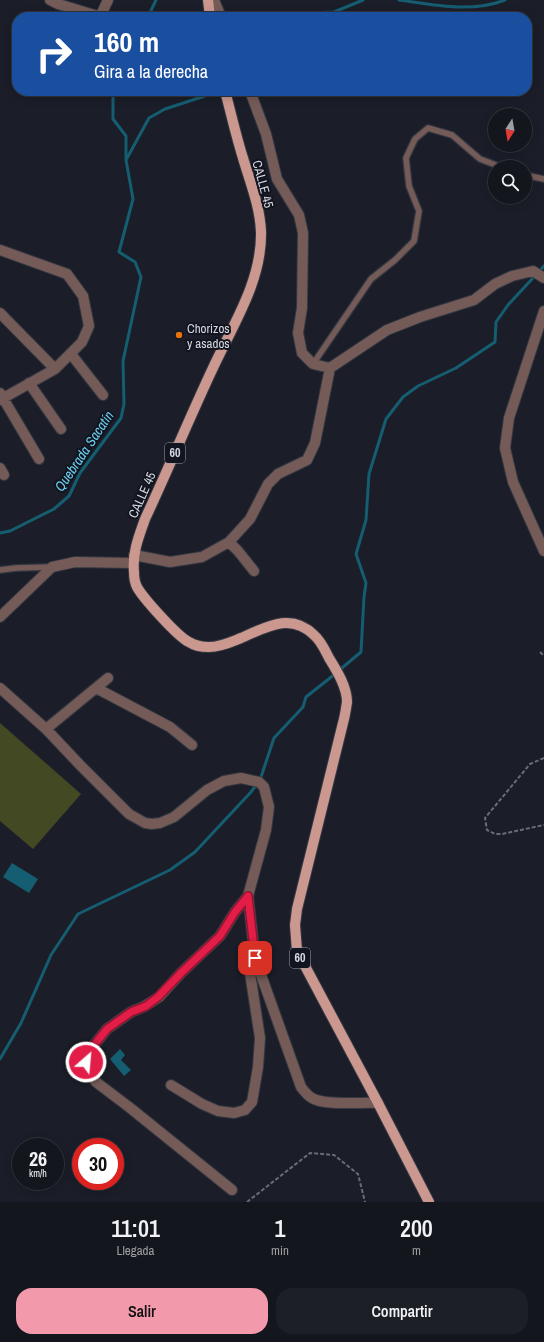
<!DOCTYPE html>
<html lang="es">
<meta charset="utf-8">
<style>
body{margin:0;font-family:"Archivo Narrow",sans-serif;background:#1d1f27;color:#f1f3f6;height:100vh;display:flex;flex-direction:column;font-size:15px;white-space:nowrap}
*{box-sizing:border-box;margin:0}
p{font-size:13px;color:#9d9fa4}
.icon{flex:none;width:22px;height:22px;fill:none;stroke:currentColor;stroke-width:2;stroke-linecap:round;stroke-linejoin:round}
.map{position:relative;height:1202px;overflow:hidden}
.panel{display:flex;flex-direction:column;background:#14161e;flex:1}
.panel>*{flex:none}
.top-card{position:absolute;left:12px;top:12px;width:520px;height:84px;border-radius:16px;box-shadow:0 2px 10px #0003,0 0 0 1px #33353c;background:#1a4fa0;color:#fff;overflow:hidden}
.needle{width:26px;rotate:191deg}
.controls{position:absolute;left:488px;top:108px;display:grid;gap:8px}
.controls a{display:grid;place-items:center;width:44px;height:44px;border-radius:50%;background:#14161e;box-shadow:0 2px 10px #0003,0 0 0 1px #33353c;font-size:20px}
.speed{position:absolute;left:12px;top:1138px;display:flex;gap:8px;font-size:20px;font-weight:700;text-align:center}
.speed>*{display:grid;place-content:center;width:52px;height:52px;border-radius:50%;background:#14161e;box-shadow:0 2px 10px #0003,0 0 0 1px #33353c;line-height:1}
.speed small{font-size:10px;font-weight:400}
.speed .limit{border:6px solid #d22;background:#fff;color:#111}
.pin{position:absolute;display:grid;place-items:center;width:34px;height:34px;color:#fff;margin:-17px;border-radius:8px;box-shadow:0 2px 6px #0006}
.me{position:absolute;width:44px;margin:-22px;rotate:27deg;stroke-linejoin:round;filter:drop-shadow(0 0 3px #0008)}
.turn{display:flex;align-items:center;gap:14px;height:84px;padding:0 16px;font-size:18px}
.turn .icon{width:52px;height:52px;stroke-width:2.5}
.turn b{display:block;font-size:28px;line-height:34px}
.eta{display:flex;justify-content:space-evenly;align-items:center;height:68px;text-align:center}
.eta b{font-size:24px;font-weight:600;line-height:28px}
.button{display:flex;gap:8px;margin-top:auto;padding:8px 16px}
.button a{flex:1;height:46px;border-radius:16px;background:#f29aac;color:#111;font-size:16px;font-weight:600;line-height:46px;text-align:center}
.button a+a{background:#1d1f27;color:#f1f3f6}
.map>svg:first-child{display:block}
.green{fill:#434922}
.water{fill:#155d71}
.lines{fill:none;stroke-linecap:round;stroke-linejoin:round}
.stream{stroke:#155d71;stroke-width:3}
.service-casing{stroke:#353842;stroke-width:8}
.minor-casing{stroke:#353842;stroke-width:12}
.tertiary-casing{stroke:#353842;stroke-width:12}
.primary-casing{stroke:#353842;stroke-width:12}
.path{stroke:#696c75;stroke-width:2;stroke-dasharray:4 2;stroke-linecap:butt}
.service{stroke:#745b57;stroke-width:5.5}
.minor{stroke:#745b57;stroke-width:10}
.tertiary{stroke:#745b57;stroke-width:10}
.primary{stroke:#cb9890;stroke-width:10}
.route-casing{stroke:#92132f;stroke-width:10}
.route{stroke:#e11d48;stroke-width:7}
.food-dot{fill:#e8710a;stroke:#12151f;stroke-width:1.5}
.labels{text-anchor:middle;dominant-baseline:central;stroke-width:4;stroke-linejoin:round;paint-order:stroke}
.shield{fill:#12151f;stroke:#9b9ea6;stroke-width:1}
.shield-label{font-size:12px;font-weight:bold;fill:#d6d9e0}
.street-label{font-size:13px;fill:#d6d9e0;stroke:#12151f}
.poi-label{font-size:13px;fill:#d6d9e0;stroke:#12151f;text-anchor:start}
.water-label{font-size:14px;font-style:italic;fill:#6acfef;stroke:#12151f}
</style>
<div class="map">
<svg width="544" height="1202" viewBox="0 0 544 1202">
<rect width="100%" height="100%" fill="#1b1e28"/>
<path class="green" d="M0,723l81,71 -48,55 -33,-28z"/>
<path class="water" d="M12,863l26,16 -9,14 -26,-16z
M120,1049l5,6 -4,5 10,10 -7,6 -14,-17z"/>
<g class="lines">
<path class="stream" d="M399,0c36,5 72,13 106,0
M148,17l8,-17
M303,17l4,-4 27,-1 29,-12
M113,91v28l13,17v23
M0,533l10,-2 44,-22 15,-13 11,-23 41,-55 3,-14 -1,-43 18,-84 -6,-15 -16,-10 14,-53 -7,-39 23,-42 16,-9 40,-13 5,-5
M260,780l14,-42 29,-31 3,-10 24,-19 31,-26 3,-55 2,-14 -10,-29 10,-34 3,-46 17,-55 17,-22 15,-11 38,-18 39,-26 1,-20 12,-17 36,-39
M0,1059l21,-36 30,-68 27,-41 92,-44 25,-18 56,-60 6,-8"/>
<g class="service-casing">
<path id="service" d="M525,175l19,4
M313,364l58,-85 24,-19 19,-19 5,-30 -10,-25 -3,-28 9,-19 13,-11 24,7 28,24 21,8
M0,570l16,-2 35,-1"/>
</g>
<g class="minor-casing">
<path id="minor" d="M50,0l8,4 43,13
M214,0l7,17
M100,17l8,-17
M250,91l16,43 11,45 22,36 4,18 -1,75 -4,25 4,20 11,11 17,4 57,-38 33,-13 54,-17 21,-16 17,-8 21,-5 11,7
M0,250l67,24 16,22 6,30 -7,16 -27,27 -55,31
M544,311l-35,107 -4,30 8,34 31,69
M0,313l55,56
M71,354l32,41
M29,383l32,46
M0,393l39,66
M0,468l4,7
M229,542l21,-23 18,-35 10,-10 29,-14 8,-17 15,-75
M134,555l36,7 32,-5 27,-15 9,9 16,20
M0,688l46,41 35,37 48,48 16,9 7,1 8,-1 14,-6 33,-27 17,-9 17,-3 18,4 5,5 5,20 -3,23 -18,66 7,62 -5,15 10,65 -2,29 -6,35 -7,8 -11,3 -16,-2 -16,-7 -31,-19
M96,688l74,39 22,18
M46,729l62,-51
M255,958l46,129c3,4 7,9 11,11 12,8 51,4 66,5
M232,1190l-103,-83 -33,-25 -8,-11 -2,-9 5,-13 16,-20 24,-17 14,-6 14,-9 22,-24 39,-37 15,-24 13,-16"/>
</g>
<g class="tertiary-casing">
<path id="tertiary" d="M0,617l52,-50 23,-5 58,1"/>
</g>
<g class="primary-casing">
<path id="primary" d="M208,0l2,17
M225,91c6,22 11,45 18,67 7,24 17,48 18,74 1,50 -29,94 -49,138 -23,49 -44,100 -67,149 -6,17 -13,34 -11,53 0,5 1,11 3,15 6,11 41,50 52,55 6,4 14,5 20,5 12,0 22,-5 32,-9 25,-11 50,-26 73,-3 7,6 11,15 15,23 8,13 18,29 18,44 -1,7 -2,14 -4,21l-46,186 -2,16 2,26 81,152 51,99"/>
</g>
<path class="path" d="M540,652l4,4
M544,758l-14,6 -45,54 2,12 8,4h7l42,-9
M247,1202l63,-49 24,2 24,19 7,28"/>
<use href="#service" class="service"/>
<use href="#minor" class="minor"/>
<use href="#tertiary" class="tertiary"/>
<use href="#primary" class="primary"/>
</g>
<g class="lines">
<g class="route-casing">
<path id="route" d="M86,1062l5,-13 16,-20 24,-17 15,-6 12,-9 23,-24 39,-37 15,-24 13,-16 7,62"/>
</g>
<use href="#route" class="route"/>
</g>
<circle class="food-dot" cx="179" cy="335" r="4"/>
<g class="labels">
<g class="shield">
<rect x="165" y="443" width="20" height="20" rx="3"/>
<rect x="290" y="948" width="20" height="20" rx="3"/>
</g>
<g class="shield-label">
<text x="175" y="453">60</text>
<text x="300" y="958">60</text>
</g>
<g class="street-label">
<text transform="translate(263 184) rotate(75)">CALLE 45</text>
<text transform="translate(142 495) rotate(-66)">CALLE 45</text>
</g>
<g class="poi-label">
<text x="187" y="328">Chorizos<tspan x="187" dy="15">y asados</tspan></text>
</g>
<g class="water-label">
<text transform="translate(84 451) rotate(-56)">Quebrada Sacatín</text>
</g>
</g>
</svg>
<div class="controls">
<a><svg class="needle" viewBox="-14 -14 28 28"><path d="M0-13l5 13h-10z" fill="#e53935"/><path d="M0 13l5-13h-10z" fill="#9d9fa4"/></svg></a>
<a><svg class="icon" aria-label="search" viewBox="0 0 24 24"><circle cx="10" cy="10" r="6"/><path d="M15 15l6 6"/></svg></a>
</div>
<div class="speed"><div>26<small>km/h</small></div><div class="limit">30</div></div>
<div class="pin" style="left:255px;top:958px;background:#d93025"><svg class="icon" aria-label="arrive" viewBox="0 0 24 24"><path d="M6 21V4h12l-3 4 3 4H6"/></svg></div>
<svg class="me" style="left:86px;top:1062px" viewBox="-20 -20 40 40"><circle r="17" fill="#e11d48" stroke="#fff" stroke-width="3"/><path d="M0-11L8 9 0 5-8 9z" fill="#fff"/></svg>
<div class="top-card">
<div class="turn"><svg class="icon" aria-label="right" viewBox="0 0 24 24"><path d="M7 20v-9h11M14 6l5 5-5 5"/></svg><div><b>160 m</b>Gira a la derecha</div></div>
</div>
</div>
<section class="panel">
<div class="eta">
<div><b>11:01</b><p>Llegada</p></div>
<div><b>1</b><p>min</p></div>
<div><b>200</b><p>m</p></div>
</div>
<div class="button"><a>Salir</a><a>Compartir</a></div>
</section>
